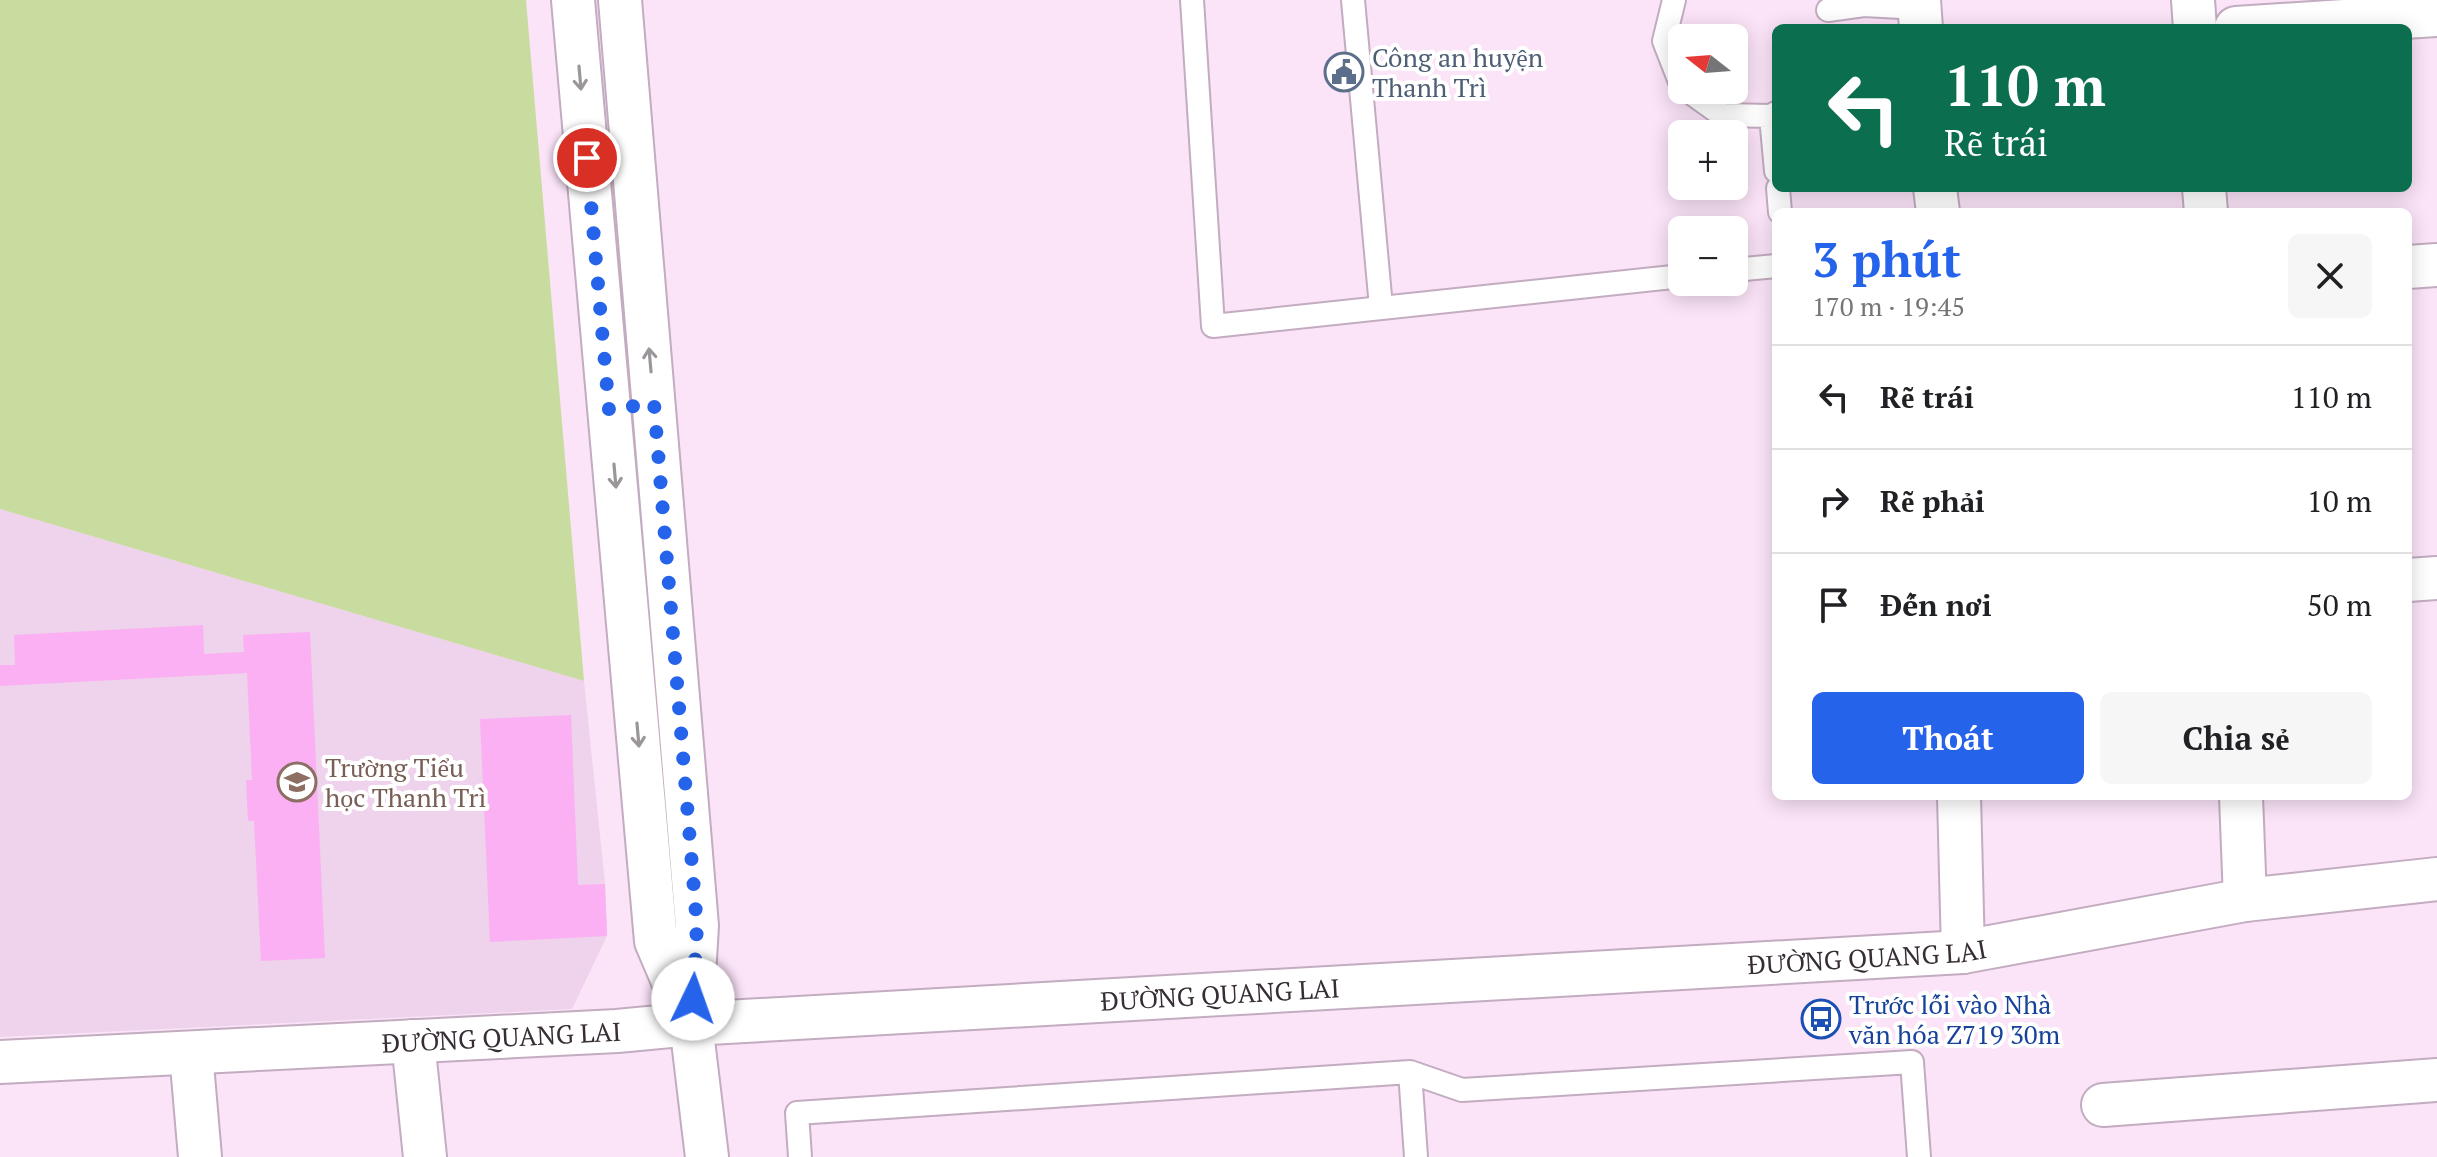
<!DOCTYPE html>
<html lang="vi">
<meta charset="utf-8">
<style>
body{margin:0;font-family:"PT Serif",serif;background:#f6f6f6;color:#202124;height:100vh;display:flex;flex-direction:column;font-size:30px;white-space:nowrap}
*{box-sizing:border-box;margin:0}
p{font-size:26px;color:#757577}
.icon{flex:none;width:44px;height:44px;fill:none;stroke:currentColor;stroke-width:2;stroke-linecap:round;stroke-linejoin:round}
.map{position:relative;flex:1;overflow:hidden}
.details{position:absolute;left:1772px;top:208px;width:640px;height:592px;display:flex;flex-direction:column;background:#fff;border-radius:12px;box-shadow:0 4px 20px #0003}
.details>*{flex:none}
.guide{position:absolute;left:1772px;top:24px;width:640px;height:168px;border-radius:12px;box-shadow:0 4px 20px #0003;background:#0b6e4f;color:#fff;overflow:hidden}
.needle{width:52px;rotate:287deg}
.tools{position:absolute;left:1668px;top:24px;display:grid;gap:16px}
.tools a{display:grid;place-items:center;width:80px;height:80px;border-radius:12px;background:#fff;box-shadow:0 4px 20px #0003;font-size:40px}
.pin{position:absolute;display:grid;place-items:center;width:68px;height:68px;color:#fff;margin:-34px;border:4px solid #fff;border-radius:50%;box-shadow:0 2px 8px #0007}
.me{position:absolute;width:88px;margin:-44px;rotate:3deg;stroke-linejoin:round;filter:drop-shadow(0 0 6px #0008)}
.turn{display:flex;align-items:center;gap:28px;height:168px;padding:0 40px;font-size:36px}
.turn .icon{width:104px;height:104px;stroke-width:2.5}
.turn b{display:block;font-size:56px;line-height:68px}
.round{display:grid;place-items:center;flex:none;width:84px;height:84px;border-radius:12px;background:#f6f6f6}
.overview{display:flex;align-items:center;justify-content:space-between;height:136px;padding:0 40px}
h1{font-size:48px;font-weight:600;line-height:60px;color:#2563eb}
.button{display:flex;gap:16px;margin-top:auto;padding:16px 40px}
.button a{flex:1;height:92px;border-radius:12px;background:#2563eb;color:#fff;font-size:32px;font-weight:600;line-height:92px;text-align:center}
.button a+a{background:#f6f6f6;color:#202124}
ul{padding:0;list-style:none}
li{display:flex;align-items:center;gap:24px;height:104px;padding:0 40px;border-top:2px solid #e0e0e0}
li div{flex:1}
li b{display:block;font-size:30px}
li em{font-style:normal}
.map>svg:first-child{display:block}
.built{fill:#efd2eb}
.green{fill:#c8dca0}
.building{fill:#fab0f3}
.lines{fill:none;stroke-linecap:round;stroke-linejoin:round}
.service-casing{stroke:#c3acc0;stroke-width:26}
.minor-casing{stroke:#c3acc0;stroke-width:46}
.service{stroke:#fff;stroke-width:22}
.minor{stroke:#fff;stroke-width:42}
.oneway{stroke:#9a969a}
.route{stroke:#2563eb;stroke-width:14;stroke-dasharray:0 25.2}
.labels{text-anchor:middle;dominant-baseline:central;stroke-width:8;stroke-linejoin:round;paint-order:stroke}
.service-label{font-size:26px;fill:#4e5e75;stroke:#fff;text-anchor:start}
.education-label{font-size:26px;fill:#785e54;stroke:#fff;text-anchor:start}
.street-label{font-size:26px;fill:#362d35;stroke:#fff}
.transit-label{font-size:26px;fill:#164399;stroke:#fff;text-anchor:start}
</style>
<div class="map">
<svg width="2437" height="1157" viewBox="0 0 2437 1157">
<rect width="100%" height="100%" fill="#fbe3f8"/>
<path class="built" d="M0,509l584,172 21,203 2,52 -35,73 -572,28z"/>
<path class="green" d="M0,0h526l58,681 -584,-172z"/>
<path class="building" d="M203,625l1,29 40,-2 -1,-17 67,-3 15,326 -64,3 -7,-140h-6l-2,-41h6l-5,-107 -247,13v-21h15l-1,-30z
M571,715l7,170 27,-1 2,52 -117,6 -10,-223z"/>
<g class="lines">
<g class="service-casing">
<path id="service" d="M1192,0l21,326 469,-50
M1353,0l28,307
M1674,0l-10,41 18,46
M1828,10l36,-5 55,3
M1687,90l35,25 49,1 5,-3
M1771,116l5,55
M1778,188l2,24
M1734,270l42,-4
M800,1157l-3,-44 613,-41
M1416,1157l-6,-85 52,18 450,-28 7,95"/>
</g>
<g class="minor-casing">
<g id="minor">
<path d="M573,0l83,941 32,75"/>
<path d="M620,0l77,926 -6,98 16,133"/>
<path d="M1919,0l2,28"/>
<path d="M2193,0l2,28"/>
<path d="M2236,28l201,-13"/>
<path d="M1935,188l3,24"/>
<path d="M2204,188l2,24"/>
<path d="M2408,267l29,-2"/>
<path d="M2408,580l29,-2"/>
<path d="M1959,796l4,156"/>
<path d="M2241,796l4,104"/>
<path d="M413,1041l12,116"/>
<path d="M191,1053l9,104"/>
<path id="s1" d="M0,1062l617,-31 74,-7 1272,-72 282,-52 192,-21"/>
<path d="M2103,1105l334,-25"/>
</g>
</g>
<use href="#service" class="service"/>
<use href="#minor" class="minor"/>
</g>
<defs><path id="oneway-shaft" d="M-6 0H5M1.5-3L5.5 0L1.5 3" fill="none" stroke-width="1.6" stroke-linecap="round" stroke-linejoin="round" transform="scale(2)"/></defs>
<g class="oneway">
<use href="#oneway-shaft" transform="translate(580 78) rotate(85)"/>
<use href="#oneway-shaft" transform="translate(650 360) rotate(-95)"/>
<use href="#oneway-shaft" transform="translate(615 476) rotate(85)"/>
<use href="#oneway-shaft" transform="translate(638 735) rotate(85)"/>
</g>
<g class="lines">
<path class="route" d="M587,158l22,252 45,-7 43,523 -4,73"/>
</g>
<defs>
<g id="civic-ring" transform="scale(2)"><circle r="9.5" fill="#fff" stroke="#5c6f8a" stroke-width="1.5"/><path d="M-.6-6.5H3V-4.5H.6V-3L4-1V1h2V6H-6V1h2V-1L-.6-3ZM-1.2 2.5V6h2.4V2.5Z" fill="#5c6f8a"/></g>
<g id="school-ring" transform="scale(2)"><circle r="9.5" fill="#fff" stroke="#8d6e63" stroke-width="1.5"/><path d="M0-5L7-2L0 1L-7-2ZM-4 1L0 2.5L4 1V4Q0 6-4 4Z" fill="#8d6e63"/></g>
<g id="bus-ring" transform="scale(2)"><circle r="9.5" fill="#fff" stroke="#1a4fb4" stroke-width="1.5"/><path d="M-5-6H5V4H4V6H2V4H-2V6H-4V4H-5ZM-3.5-4V0h7V-4ZM-3.5 1.2v1.5H-2V1.2ZM2 1.2v1.5H3.5V1.2Z" fill="#1a4fb4"/></g>
</defs>
<g fill-rule="evenodd">
<use href="#civic-ring" x="1344" y="72"/>
<use href="#school-ring" x="297" y="782"/>
<use href="#bus-ring" x="1821" y="1019"/>
</g>
<g class="labels">
<g class="service-label">
<text x="1372" y="57">Công an huyện<tspan x="1372" dy="30">Thanh Trì</tspan></text>
</g>
<g class="education-label">
<text x="325" y="767">Trường Tiểu<tspan x="325" dy="30">học Thanh Trì</tspan></text>
</g>
<g class="street-label">
<text stroke="none"><textPath href="#s1" startOffset="1870">ĐƯỜNG QUANG LAI</textPath></text>
<text stroke="none"><textPath href="#s1" startOffset="1222">ĐƯỜNG QUANG LAI</textPath></text>
<text stroke="none"><textPath href="#s1" startOffset="502">ĐƯỜNG QUANG LAI</textPath></text>
</g>
<g class="transit-label">
<text x="1849" y="1004">Trước lối vào Nhà<tspan x="1849" dy="30">văn hóa Z719 30m</tspan></text>
</g>
</g>
</svg>
<div class="tools">
<a><svg class="needle" viewBox="-14 -14 28 28"><path d="M0-13l5 13h-10z" fill="#e53935"/><path d="M0 13l5-13h-10z" fill="#757577"/></svg></a>
<a>+</a>
<a>−</a>
</div>
<div class="pin" style="left:587px;top:158px;background:#d93025"><svg class="icon" aria-label="arrive" viewBox="0 0 24 24"><path d="M6 21V4h12l-3 4 3 4H6"/></svg></div>
<svg class="me" style="left:693px;top:999px" viewBox="-20 -20 40 40"><circle r="19" fill="#fff"/><path d="M0-13L10 11 0 6-10 11z" fill="#2563eb"/></svg>
<div class="guide">
<div class="turn"><svg class="icon" aria-label="left" viewBox="0 0 24 24"><path d="M17 20v-9H6M10 6l-5 5 5 5"/></svg><div><b>110 m</b>Rẽ trái</div></div>
</div>
<section class="details">
<div class="overview"><div><h1>3 phút</h1><p>170 m · 19:45</p></div><a class="round"><svg class="icon" aria-label="close" viewBox="0 0 24 24"><path d="M6 6l12 12M18 6L6 18"/></svg></a></div>
<ul>
<li><svg class="icon" aria-label="left" viewBox="0 0 24 24"><path d="M17 20v-9H6M10 6l-5 5 5 5"/></svg><div><b>Rẽ trái</b></div><em>110 m</em></li>
<li><svg class="icon" aria-label="right" viewBox="0 0 24 24"><path d="M7 20v-9h11M14 6l5 5-5 5"/></svg><div><b>Rẽ phải</b></div><em>10 m</em></li>
<li><svg class="icon" aria-label="arrive" viewBox="0 0 24 24"><path d="M6 21V4h12l-3 4 3 4H6"/></svg><div><b>Đến nơi</b></div><em>50 m</em></li>
</ul>
<div class="button"><a>Thoát</a><a>Chia sẻ</a></div>
</section>
</div>
